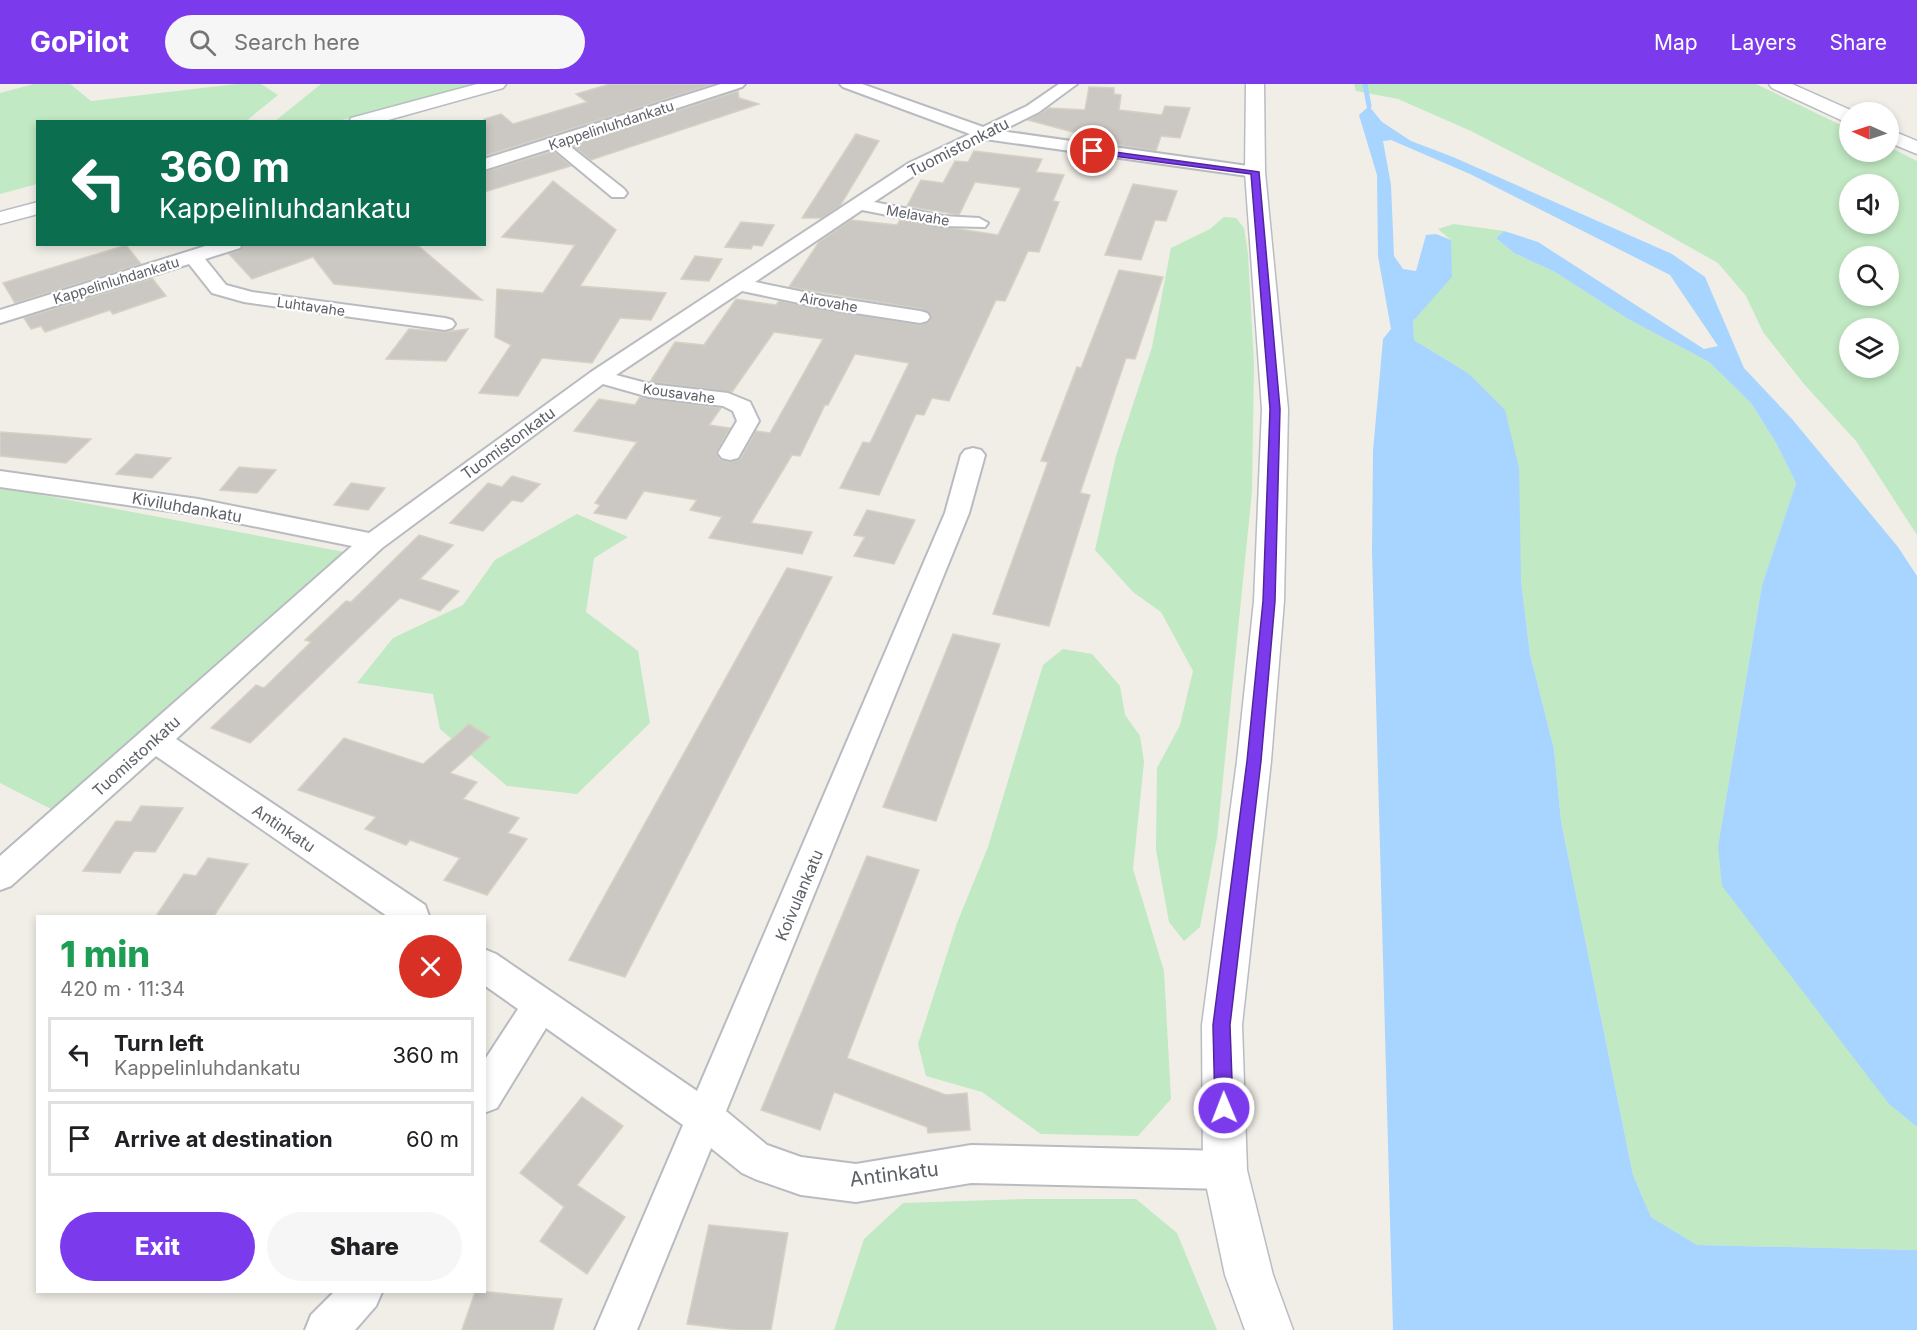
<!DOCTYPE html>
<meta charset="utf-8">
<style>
body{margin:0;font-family:Inter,sans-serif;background:#f6f6f6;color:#202124;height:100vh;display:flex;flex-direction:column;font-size:22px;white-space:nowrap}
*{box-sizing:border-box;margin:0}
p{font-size:20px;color:#757577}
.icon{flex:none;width:33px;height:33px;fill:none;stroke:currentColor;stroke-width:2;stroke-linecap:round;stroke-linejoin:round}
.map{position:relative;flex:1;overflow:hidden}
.details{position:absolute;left:36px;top:831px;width:450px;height:378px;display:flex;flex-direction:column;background:#fff;border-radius:0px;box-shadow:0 3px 9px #0003}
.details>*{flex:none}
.banner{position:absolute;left:36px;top:36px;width:450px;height:126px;border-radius:0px;box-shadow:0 3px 9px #0003;background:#0b6e4f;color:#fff;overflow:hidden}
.needle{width:39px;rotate:273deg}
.tools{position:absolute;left:1839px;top:18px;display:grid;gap:12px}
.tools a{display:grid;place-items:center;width:60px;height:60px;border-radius:50%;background:#fff;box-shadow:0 3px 9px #0003;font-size:30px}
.pin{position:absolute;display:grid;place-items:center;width:51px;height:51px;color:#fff;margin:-26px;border:3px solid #fff;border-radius:50%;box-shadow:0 2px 6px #0007}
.me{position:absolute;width:66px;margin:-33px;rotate:359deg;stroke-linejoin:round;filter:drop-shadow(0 0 4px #0008)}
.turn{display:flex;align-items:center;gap:21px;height:126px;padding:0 24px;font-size:27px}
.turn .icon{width:78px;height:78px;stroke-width:2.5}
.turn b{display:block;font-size:42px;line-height:51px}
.round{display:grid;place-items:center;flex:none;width:63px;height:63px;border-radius:32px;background:#f6f6f6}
.head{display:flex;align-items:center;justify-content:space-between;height:102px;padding:0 24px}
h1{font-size:36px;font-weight:800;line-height:45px;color:#1e9e55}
.cta{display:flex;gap:12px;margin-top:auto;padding:12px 24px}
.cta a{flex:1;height:69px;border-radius:36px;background:#7c3aed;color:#fff;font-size:24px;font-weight:800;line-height:69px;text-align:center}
.cta a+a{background:#f6f6f6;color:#202124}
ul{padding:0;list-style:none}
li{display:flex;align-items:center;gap:18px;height:75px;margin:0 12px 9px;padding:0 12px;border:3px solid #e0e0e0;border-radius:0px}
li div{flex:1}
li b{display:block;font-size:22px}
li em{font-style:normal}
header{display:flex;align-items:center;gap:36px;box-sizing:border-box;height:84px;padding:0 30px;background:#7c3aed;color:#fff}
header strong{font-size:28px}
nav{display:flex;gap:33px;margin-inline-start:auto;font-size:21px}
.search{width:420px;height:54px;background:#f6f6f6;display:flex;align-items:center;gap:15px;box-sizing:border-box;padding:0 21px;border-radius:33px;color:#757577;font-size:22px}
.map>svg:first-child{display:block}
.green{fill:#c1e9c3;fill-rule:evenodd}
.water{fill:#a7d5ff}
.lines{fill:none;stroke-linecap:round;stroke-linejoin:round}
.stream{stroke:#a7d5ff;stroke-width:5}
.building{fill:#cbc8c3;stroke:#d6d1c3;stroke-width:1.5}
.street-casing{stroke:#b8bbc0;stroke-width:4}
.secondary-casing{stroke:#b9bcc2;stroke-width:3}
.street{fill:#fff;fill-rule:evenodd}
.secondary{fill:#fff;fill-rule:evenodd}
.route{fill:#7c3aed;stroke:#51269a;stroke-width:1.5}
.labels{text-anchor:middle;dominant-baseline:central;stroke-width:4.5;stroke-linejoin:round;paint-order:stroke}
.far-street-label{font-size:14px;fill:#5d6167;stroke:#fff}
.street-label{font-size:16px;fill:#5d6167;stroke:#fff}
.near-street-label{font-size:20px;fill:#5d6167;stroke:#fff}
</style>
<header>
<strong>GoPilot</strong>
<div class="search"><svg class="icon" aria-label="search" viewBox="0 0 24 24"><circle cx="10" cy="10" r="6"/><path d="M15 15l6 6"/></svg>Search here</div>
<nav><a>Map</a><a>Layers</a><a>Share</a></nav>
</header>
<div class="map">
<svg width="1917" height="1246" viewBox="0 0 1917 1246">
<rect width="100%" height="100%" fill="#f0eee6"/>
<path class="green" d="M34,0h36l21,17 146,-17h24l17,11 -32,26 -208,1 -1,62 -37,10v-101z
M321,0h157l-140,37 -64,1z
M1354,0h402l93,45 1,23h38l1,-5 28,14v374l-61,-94 -52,-57 -41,-52 -17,-36 -28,-33 -105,-59 -142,-73 -73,-32 -42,-8zM1850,100h38v40h-38zM1850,172h38v40h-38zM1850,244h38v40h-38z
M1224,133l12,1 8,10 4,26 6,111 -2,126 -35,347 -17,89 -16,14 -15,-19 -13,-72 1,-82 23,-43 13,-54 -32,-59 -28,-20 -38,-42 21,-94 36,-109 19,-99 39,-19z
M1454,140l50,7 -8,7 18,15 41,19 73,47 81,43 42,41 25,40 20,40 -34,102 -44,261 171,258 28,23v123l-220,-5 -46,-28 -18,-42 -72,-354 -7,-72 -24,-95 -9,-73 -53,-208 -54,-33 -1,-19 6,-8 32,-73 -13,-11z
M0,403l344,65 -293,257 -51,-26z
M577,430l51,23 -34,21 -8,54 52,39 12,72 -73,71 -70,-8 -67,-57 -7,-35 -76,-11 36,-45 70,-33 32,-45z
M1063,565l29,5 28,32 5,29 15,21 4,26 -11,107 31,102 7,128 -33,37 -97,-2 -59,-42 -56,-16 -8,-32 39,-121 31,-76 55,-182z
M1025,1115h111l41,34 40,97h-383l30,-91 39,-36z"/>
<path class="water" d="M1369,22l13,16 29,19 42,16 219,97 33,23 39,91 48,51 106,128 19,29v551l-28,-23 -167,-218 -4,-40 44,-261 34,-102 -20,-40 -25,-40 -42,-41 -81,-43 -73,-47 -41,-19 -18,-15 8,-7 34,11 166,107 14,-3 -48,-71 -200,-101 -79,-34 -8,1 8,44 3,71 9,13 13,2 10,-36 10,-1 15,6 1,37 -39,44 1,19 54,33 37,37 14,57 2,114 9,73 24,95 7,72 72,354 18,42 46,28 220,5v80h-524l-21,-778 1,-101 10,-112 8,-10 -13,-73 -1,-81 -18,-60z"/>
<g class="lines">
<path class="stream" d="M1365,0l4,22"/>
</g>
<path class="building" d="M610,0h104l-230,72v-37l17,-5 12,10 74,-22 -11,-8z
M1089,3l25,1v6l7,1 -2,15 43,5 3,-9 25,2 -10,30 -19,-2 -5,15 -31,-5 -97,-26 21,-12 36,2z
M738,7l1,7 20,6 -168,56 -19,-15z
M856,50l23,7 -39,65 -18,12h-20z
M553,67l18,15 -87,26v-20z
M974,67l68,8 -6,13 28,3 -11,26 6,1 -20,50 -11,-1 -23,50 -9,-1 -47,101 -17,-3 -8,17 -8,-1 -37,81 -39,-7 23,-46 7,1 39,-80 -54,-9 -27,51h-3l-25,51 -8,-1 -41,68 61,9 -10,22 -93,-16 13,-21 -32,-7 7,-10 -53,-9 -18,28 -32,-6 6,-8 -5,-2 42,-61 -63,-11 25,-32 36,6 5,-8 81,11 -12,17 21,3 -14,25 4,6 9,3 11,-3 16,-28 14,2 53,-94 -49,-7 -42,60 -82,-10 25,-40 29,3 32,-46 40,6 3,-4 141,24 9,-3 3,-6 -11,-7 -132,-22 30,-45 32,-22 46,5 3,-5 98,15 23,-47 -46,-6 -16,33 -52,-9 14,-26 22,3 12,-22 13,1z
M553,97l63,49 -36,56 86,7 -15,27 -31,-2 -28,45 -50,-5 -24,38 -39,-3 32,-48 -16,-8 2,-48 46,4 32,-48 -73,-8z
M1133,100l44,7 -11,30 -11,-1 -14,40 -36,-5z
M741,138l33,3 -12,21 -9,-1 -2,4 -26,-2z
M244,160h172l66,56 -148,-16 -21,-27 -61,22 -23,-25 12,-4z
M126,161l15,19 -126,39 -12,-20z
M695,172l27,3 -13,22 -28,-2z
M1119,186l44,7 -28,82 -9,-1 -46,135 10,2 -41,131 -56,-12 55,-152 -7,-1 36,-94 4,1z
M152,194l14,18 -53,18 -3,-4 -65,22 -4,-6 -10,3 -7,-11z
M409,245l36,3 23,-3 -22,32 -60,-2z
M0,348l56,4 35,3 -25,24 -66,-7z
M136,370l35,4 -19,20 -36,-4z
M239,383l37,3 -19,23 -37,-3z
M512,392l28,8 -18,18 -10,-2 -29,31 -33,-8 38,-40 14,4z
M351,399l34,5 -17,22 -34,-5z
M867,426l48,10 -21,44 -40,-8 11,-19 -11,-2z
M419,451l34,10 -33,34 39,12 -19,20 -40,-13 -150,145 -39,-15 45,-43 8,3 47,-46 -6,-2 41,-39 5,1z
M787,484l45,9 -207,400 -56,-17z
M953,550l47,10 -64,177 -53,-14z
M469,640l21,13 -40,36 27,9 -14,17 56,19 -11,15 19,6 -40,56 -43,-15 16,-22 -50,-18 -4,5 -41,-16 11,-12 -78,-27 46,-52 79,26z
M141,722l42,2 -28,44 -21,-1 -14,22 -37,-2 33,-50 15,1z
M867,772l52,14 -72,188 99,37 21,-2 3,37 -42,3 -1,-6 -93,-35 -14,38 -59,-20z
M208,774l40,6 -34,52h-58l28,-42 12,2z
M582,1013l41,29 -46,59 48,32 -38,57 -47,-33 24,-34 -44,-34z
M709,1141l79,8 -17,97h-33l-51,-6z
M475,1208h13l74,7 -9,31h-91z"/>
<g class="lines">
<g class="street-casing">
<path id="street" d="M721,0h24l-3,3 -175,57 57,45 3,4 -3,4h-12l-59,-49 -69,22v-11z
M840,0h22l121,43 44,-21 32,-22h18l-38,28 -38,19 254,36 9,5 -9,5 -270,-38 -64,32 -47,31 69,14 36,2 9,5 -3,4 -42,-1 -81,-16 -107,72 68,14 97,15 7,2 3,4 -3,4 -7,2 -97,-15 -81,-17 -126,84 34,9 78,9 22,9 9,19 -21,37 -8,2 -8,-2 -4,-5 19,-32 -4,-10 -10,-5 -74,-9 -46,-13 -221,164 -206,191 249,166 4,11h-42l-231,-160 -145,130 -11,4v-34l352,-310 -154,-31 -198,-28v-16l198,28 171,34 222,-161 318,-209 61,-29 -127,-47z
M212,160h30l-2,4 -35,11 21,26 26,7 193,26 7,2 3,4 -3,4 -7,2 -201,-28 -32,-9 -23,-29 -189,59v-13z
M973,364l8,2 4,5 -16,58 -243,598 41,34 34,12 55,7 115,-19 254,6 14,5 5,14 -5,14 -14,5 -254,-6 -115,19 -55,-7 -46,-16 -13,-6 -31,-25 -74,182h-42l88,-205 -137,-97 -49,80 -13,5v-52l34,-52 -34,-24v-36l12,5 201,137 248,-578 16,-58 4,-5z
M334,1208h48l-6,14 -21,24h-50l6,-15z"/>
</g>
<g class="secondary-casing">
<path id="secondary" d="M477,0h29l-3,4 -122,34h-32l2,-4z
M1246,0h18l1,88 23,237 -4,192 -13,160 -29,264 5,145 26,105 20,55h-48l-20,-55 -22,-105 -1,-145 35,-264 17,-160 8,-192 -17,-237z
M1769,0h23l63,28h-5v10l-7,-1 -71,-33z
M1888,45l29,12v13l-29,-12z
M38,118v12l-38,10v-12z"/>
</g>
<use href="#street" class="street"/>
<use href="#secondary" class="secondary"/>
</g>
<path class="route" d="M1093,65l166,23 21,237 -5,192 -14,160 -31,264 3,83 -3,6 -6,3 -7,-3 -2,-6 -2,-83 34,-264 16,-160 7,-192 -19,-235 -161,-21z"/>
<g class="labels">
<g class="far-street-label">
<text transform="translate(611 41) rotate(-18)">Kappelinluhdankatu</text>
<text transform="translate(918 131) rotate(10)">Melavahe</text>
<text transform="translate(116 196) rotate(-17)">Kappelinluhdankatu</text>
<text transform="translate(829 218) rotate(10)">Airovahe</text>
<text transform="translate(311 222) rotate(8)">Luhtavahe</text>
<text transform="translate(679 309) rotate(8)">Kousavahe</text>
</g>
<g class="street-label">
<text transform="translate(958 63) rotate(-27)">Tuomistonkatu</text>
<text transform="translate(508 359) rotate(-36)">Tuomistonkatu</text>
<text transform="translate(187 423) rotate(10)">Kiviluhdankatu</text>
<text transform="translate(136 672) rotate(-42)">Tuomistonkatu</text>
<text transform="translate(284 744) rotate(34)">Antinkatu</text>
<text transform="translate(799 811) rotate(-67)">Koivulankatu</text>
</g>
<g class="near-street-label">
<text transform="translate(894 1090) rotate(-7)">Antinkatu</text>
</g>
</g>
</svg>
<div class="tools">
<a><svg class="needle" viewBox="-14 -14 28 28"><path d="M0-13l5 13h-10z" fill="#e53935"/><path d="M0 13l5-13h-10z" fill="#757577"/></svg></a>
<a><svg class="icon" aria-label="sound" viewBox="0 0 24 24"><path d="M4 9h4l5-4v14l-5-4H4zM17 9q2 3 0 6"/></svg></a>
<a><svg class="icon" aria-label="search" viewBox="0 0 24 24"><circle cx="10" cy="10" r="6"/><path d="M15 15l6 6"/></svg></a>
<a><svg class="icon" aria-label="layers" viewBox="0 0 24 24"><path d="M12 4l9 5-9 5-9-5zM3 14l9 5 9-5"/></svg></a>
</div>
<div class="pin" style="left:1093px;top:67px;background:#d93025"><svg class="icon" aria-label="arrive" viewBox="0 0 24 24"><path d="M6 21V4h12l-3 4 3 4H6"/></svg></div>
<svg class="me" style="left:1224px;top:1024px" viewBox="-20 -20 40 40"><circle r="17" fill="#7c3aed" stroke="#fff" stroke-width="3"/><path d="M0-11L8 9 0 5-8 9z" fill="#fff"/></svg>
<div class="banner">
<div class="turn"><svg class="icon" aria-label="left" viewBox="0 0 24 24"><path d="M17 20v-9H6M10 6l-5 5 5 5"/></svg><div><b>360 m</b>Kappelinluhdankatu</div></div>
</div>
<section class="details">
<div class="head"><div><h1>1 min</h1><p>420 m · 11:34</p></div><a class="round" style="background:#d93025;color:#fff"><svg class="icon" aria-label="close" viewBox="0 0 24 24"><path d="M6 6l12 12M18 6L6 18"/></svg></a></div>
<ul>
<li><svg class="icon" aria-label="left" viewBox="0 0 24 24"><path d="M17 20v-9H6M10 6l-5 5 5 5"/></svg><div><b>Turn left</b><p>Kappelinluhdankatu</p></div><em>360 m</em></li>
<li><svg class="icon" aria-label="arrive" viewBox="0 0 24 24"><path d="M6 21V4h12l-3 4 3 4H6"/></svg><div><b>Arrive at destination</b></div><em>60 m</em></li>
</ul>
<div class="cta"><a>Exit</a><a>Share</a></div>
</section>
</div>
